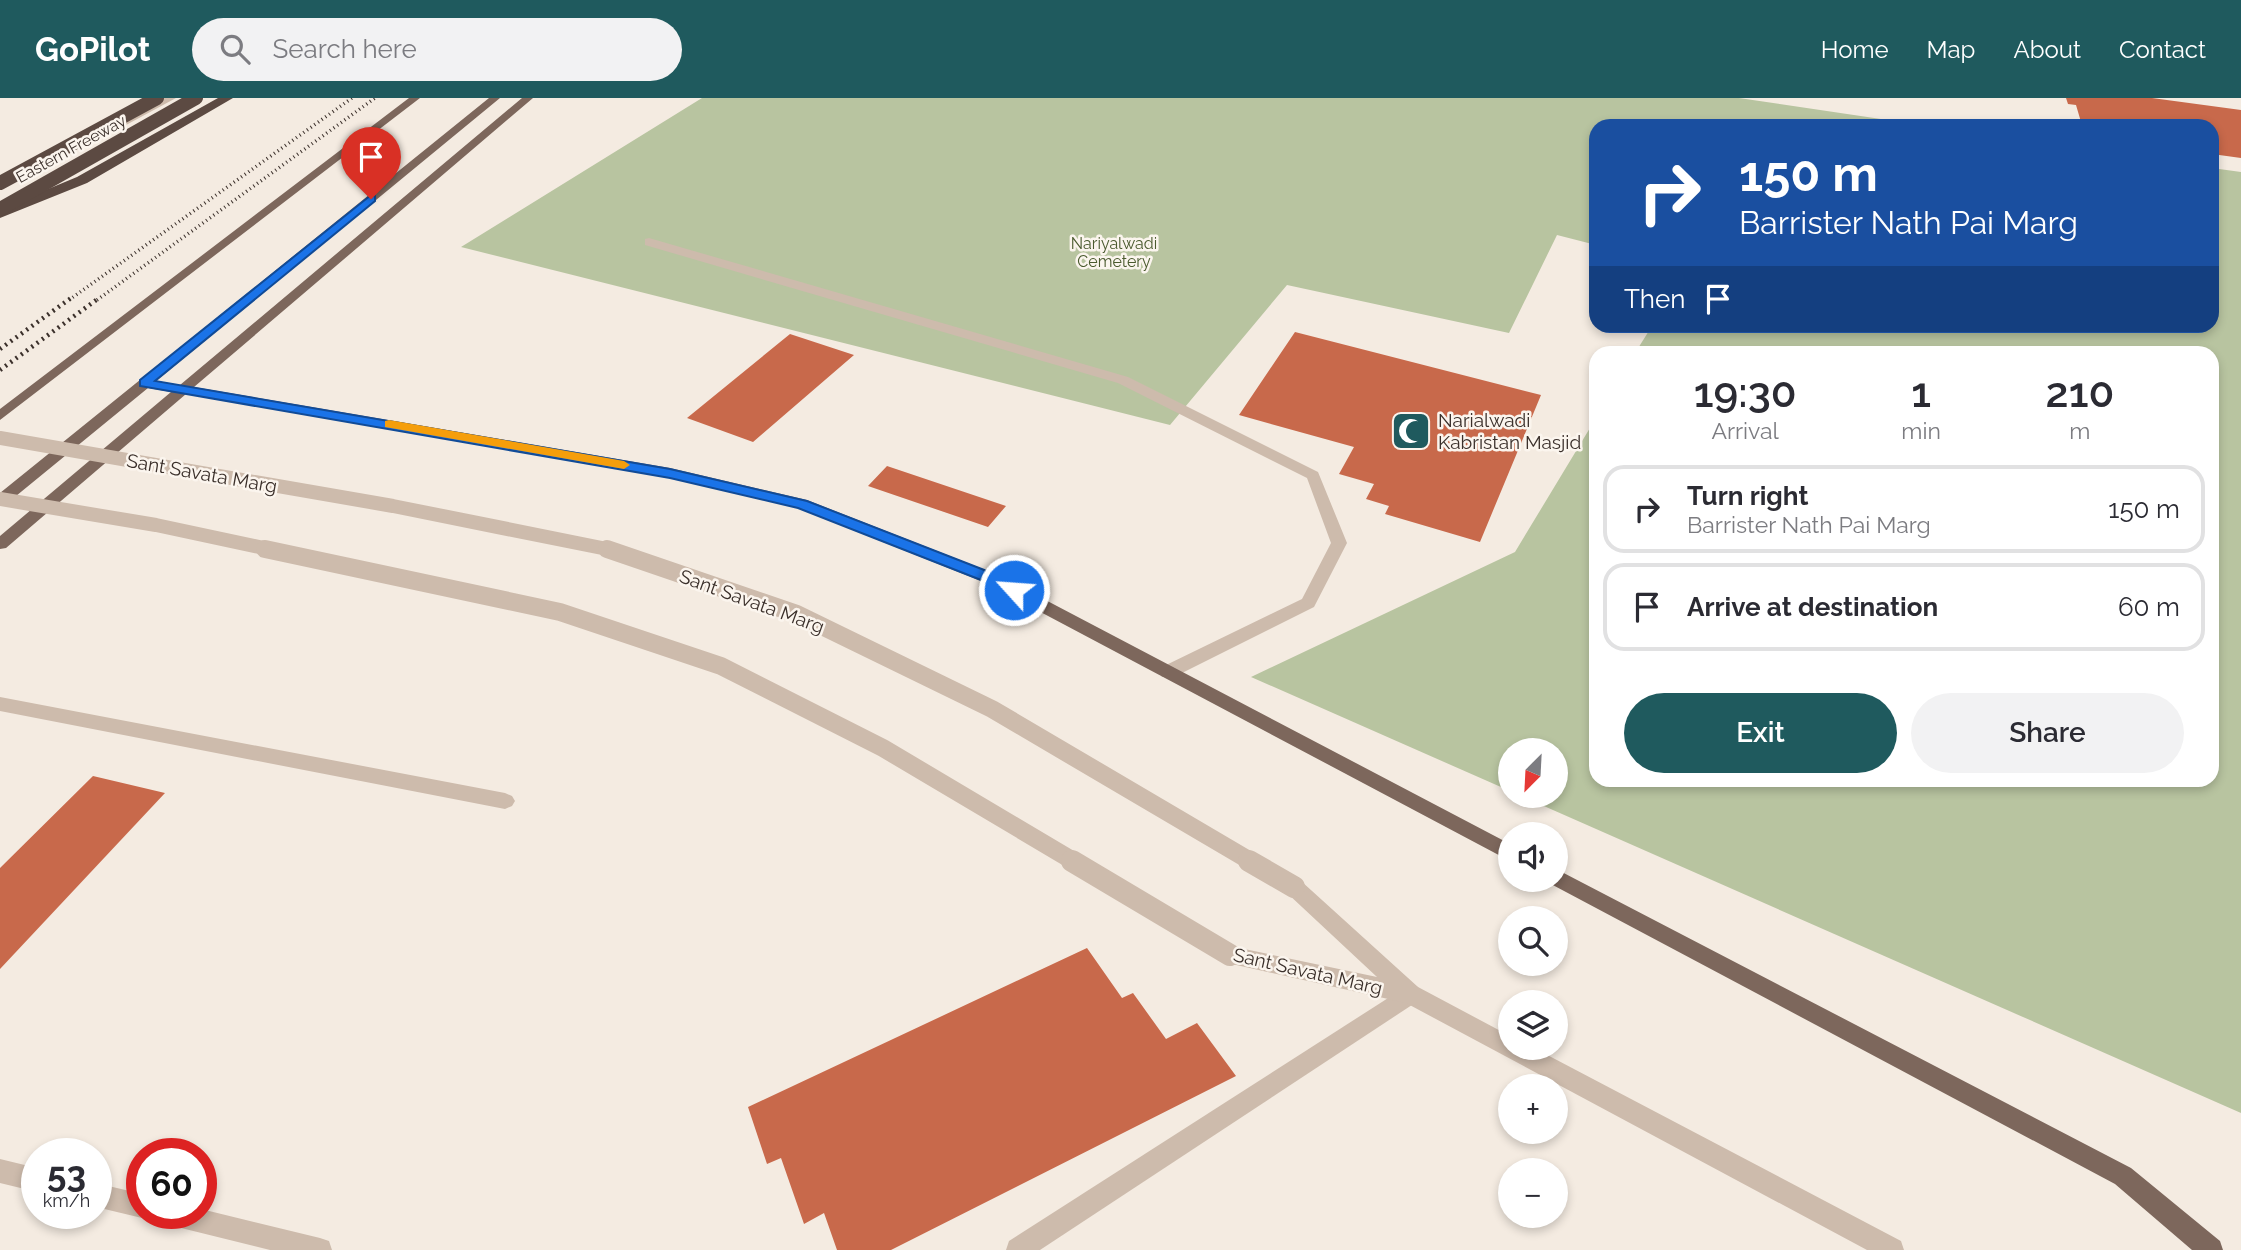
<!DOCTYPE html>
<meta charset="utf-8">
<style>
body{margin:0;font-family:Raleway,sans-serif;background:#f2f2f3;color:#2b2b33;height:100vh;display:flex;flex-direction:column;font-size:26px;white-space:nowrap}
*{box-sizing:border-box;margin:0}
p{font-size:23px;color:#7c7c81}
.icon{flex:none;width:38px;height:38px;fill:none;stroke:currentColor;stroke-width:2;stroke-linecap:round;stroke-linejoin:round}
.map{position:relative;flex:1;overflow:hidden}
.side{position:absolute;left:1589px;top:248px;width:630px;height:441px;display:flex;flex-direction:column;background:#fff;border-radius:21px;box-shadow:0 4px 10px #0003}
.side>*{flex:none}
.guide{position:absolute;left:1589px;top:21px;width:630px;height:214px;border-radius:21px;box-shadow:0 4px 10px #0003;background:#1a4fa0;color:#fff;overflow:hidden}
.needle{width:46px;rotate:204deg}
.controls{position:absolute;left:1498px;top:640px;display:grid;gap:14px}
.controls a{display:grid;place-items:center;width:70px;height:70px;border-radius:50%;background:#fff;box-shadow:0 4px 10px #0003;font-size:35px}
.speed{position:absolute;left:21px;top:1040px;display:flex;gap:14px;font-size:35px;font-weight:700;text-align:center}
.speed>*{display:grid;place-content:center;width:91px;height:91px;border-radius:50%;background:#fff;box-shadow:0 4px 10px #0003;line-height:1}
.speed small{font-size:18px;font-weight:400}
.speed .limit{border:10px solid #d22;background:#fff;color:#111}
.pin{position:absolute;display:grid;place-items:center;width:60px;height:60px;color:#fff;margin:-72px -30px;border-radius:50% 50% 50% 0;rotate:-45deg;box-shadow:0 0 7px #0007}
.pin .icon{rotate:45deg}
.me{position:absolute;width:77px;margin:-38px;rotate:296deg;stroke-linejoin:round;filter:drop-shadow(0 0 5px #0008)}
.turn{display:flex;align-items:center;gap:24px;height:147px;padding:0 35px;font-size:32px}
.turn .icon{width:91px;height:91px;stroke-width:2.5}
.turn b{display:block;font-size:49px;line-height:60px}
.then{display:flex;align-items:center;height:66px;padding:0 35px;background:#0003;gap:14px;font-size:26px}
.eta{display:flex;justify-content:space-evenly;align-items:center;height:119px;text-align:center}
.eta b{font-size:42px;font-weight:600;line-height:49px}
.action{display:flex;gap:14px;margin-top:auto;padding:14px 35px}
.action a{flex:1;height:80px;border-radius:42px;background:#1f5a5e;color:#fff;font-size:28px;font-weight:600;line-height:80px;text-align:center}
.action a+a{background:#f2f2f3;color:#2b2b33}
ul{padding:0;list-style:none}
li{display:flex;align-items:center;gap:21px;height:88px;margin:0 14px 10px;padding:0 21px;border:4px solid #e1e1e2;border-radius:21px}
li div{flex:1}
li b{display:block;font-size:26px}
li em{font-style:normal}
header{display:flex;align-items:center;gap:42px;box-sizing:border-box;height:98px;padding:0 35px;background:#1f5a5e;color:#fff}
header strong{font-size:33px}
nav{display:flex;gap:38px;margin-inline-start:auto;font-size:24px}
.search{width:490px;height:63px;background:#f2f2f3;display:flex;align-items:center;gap:18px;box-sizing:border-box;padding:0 24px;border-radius:38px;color:#7c7c81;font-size:26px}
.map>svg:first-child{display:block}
.green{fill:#b8c4a0}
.building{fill:#c8694b}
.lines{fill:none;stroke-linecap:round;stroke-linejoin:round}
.service{fill:#cdbbac;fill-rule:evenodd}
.minor{fill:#cdbbac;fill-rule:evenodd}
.tertiary{fill:#cdbbac;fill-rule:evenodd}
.primary{fill:#7d675c;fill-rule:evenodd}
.motorway{fill:#5c4a42;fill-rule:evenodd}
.rail-far1{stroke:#3b302b;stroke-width:3.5;stroke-dasharray:1 3.5;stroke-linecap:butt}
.rail{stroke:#3b302b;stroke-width:4.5;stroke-dasharray:2 4.5;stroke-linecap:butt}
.tertiary-bridge-far2{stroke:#cdbbac;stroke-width:14}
.tertiary-bridge-far1{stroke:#cdbbac;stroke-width:18}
.tertiary-bridge{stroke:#cdbbac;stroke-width:22}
.motorway-bridge{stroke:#5c4a42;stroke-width:14}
.route{fill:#1a73e8;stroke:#114b97;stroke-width:2}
.slow{fill:#f59e0b}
.labels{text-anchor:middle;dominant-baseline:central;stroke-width:5;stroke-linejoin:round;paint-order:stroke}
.far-street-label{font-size:16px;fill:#3b302b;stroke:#fbf5ee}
.far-park-label{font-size:16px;fill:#4a5a2e;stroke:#fbf5ee}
.poi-label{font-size:19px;fill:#3b302b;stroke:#fbf5ee;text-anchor:start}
.street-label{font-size:19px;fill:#3b302b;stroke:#fbf5ee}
</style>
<header>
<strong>GoPilot</strong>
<div class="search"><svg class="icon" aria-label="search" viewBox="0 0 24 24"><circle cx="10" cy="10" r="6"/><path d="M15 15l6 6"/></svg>Search here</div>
<nav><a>Home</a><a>Map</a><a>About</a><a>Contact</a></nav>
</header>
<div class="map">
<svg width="2241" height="1152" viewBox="0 0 2241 1152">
<rect width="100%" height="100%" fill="#f4ebe1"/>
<path class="green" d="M702,0h1037l189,28h-332v119l-39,-10 -48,98 -222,-48 -117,140 -709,-178z
M2212,70l29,4v941l-720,-317h35v-45h-46v40l-259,-114 264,-125 81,-134v362h616v-426l-577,-1 17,-27h560z"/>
<path class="building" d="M2066,0h86l89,12v48l-29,-4v-28h-121l-10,-4 -5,-17 -8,-1z
M1295,234l246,63 -61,147 -95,-28 4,-8 -23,-7 8,-15 -35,-10 15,-27 -115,-32z
M790,236l64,21 -101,87 -66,-24z
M887,368l119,40 -18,21 -120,-41z
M93,678l72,17 -165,176v-101z
M1087,850l35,50 11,-5 33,46 31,-16 39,53 -345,174h-54l-13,-37 -20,11 -23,-66 -14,6 -19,-57z"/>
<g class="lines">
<path class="service" d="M649,140l479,139 190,95 29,71 -33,64 -140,70h-12l-3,-5 3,-5 140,-68 29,-56 -24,-65 -189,-95 -473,-138v-6z
M0,599l505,96 7,3 3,5 -3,5 -7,3 -505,-98z
M0,1061l37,9v24l-37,-9z
M96,1085l46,11v19l9,2 -9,3 -46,-11z
M201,1111l119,29 9,3 3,9h-62l-101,-25 -9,-3 -3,-9h44z"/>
<path class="minor" d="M1410,886l8,3 3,7 -3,7 -378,249h-34l3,-9z"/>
<path class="tertiary" d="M163,0h13l-74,40 -9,-2z
M1294,780l7,3 117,106 92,49v12h24l367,193 3,9h-37l-461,-247 -183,-41 -4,-7 4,-7 7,-2 147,31 -90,-84 -3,-6 3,-6z"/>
<path class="primary" d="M409,0h11l-420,322v-11z
M489,0h11l-344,283 24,4 342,-287h11l-339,289 476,81 137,32 191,75 512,269v17l-524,-278 -188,-75 -128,-30 -484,-84 -180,154 -6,1v-13l171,-144 -23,-4 -143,117 -5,1v-13z
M1556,771l575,299 89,73 3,9h-31l-77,-66 -566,-301 -1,-3h8z"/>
<path class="motorway" d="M218,0h15l-146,85 -87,35v-9l77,-32z"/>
<path class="rail-far1" d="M69,202l283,-202
M97,202l278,-202"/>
<path class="rail" d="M0,251l71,-51
M0,272l99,-72"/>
<path class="tertiary-bridge-far2" d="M0,340l393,68 219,44
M0,401l156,26 117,25"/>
<path class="tertiary-bridge-far1" d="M265,451l295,63 161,54 162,82 192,114
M607,451l190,65 195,95 260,153"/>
<path class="tertiary-bridge" d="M1072,763l158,94
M1249,763l45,26"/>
<path class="motorway-bridge" d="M0,85l157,-85
M0,111l196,-111"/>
</g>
<path class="route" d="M371,97l4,1v5l-220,180 515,88 137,32 190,74 24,15 -2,4h-11l-22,-12 -188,-74 -128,-30 -530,-92v-6z"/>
<path class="slow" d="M389,322l235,41 6,4 -6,4 -239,-42v-6z"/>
<defs>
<g id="mosque-square" transform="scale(2.0125)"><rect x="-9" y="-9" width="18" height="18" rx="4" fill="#1f5a5e" stroke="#fbf5ee"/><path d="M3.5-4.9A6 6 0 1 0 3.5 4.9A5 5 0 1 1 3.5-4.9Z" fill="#fff"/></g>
</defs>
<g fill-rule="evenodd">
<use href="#mosque-square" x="1411" y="333"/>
</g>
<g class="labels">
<g class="far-street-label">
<text transform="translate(71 51) rotate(-29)">Eastern Freeway</text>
</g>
<g class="far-park-label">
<text x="1114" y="145">Nariyalwadi<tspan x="1114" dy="18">Cemetery</tspan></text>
</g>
<g class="poi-label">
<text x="1438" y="322">Narialwadi<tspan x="1438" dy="22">Kabristan Masjid</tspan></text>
</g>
<g class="street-label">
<text transform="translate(202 375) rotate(10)">Sant Savata Marg</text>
<text transform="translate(752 503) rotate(20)">Sant Savata Marg</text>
<text transform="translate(1308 873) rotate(13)">Sant Savata Marg</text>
</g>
</g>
</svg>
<div class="controls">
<a><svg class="needle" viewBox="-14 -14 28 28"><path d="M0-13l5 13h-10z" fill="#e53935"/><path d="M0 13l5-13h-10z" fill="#7c7c81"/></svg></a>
<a><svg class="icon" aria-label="sound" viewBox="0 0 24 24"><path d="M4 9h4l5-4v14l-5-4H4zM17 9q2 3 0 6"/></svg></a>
<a><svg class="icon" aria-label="search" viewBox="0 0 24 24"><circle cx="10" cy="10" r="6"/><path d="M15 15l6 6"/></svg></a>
<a><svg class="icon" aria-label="layers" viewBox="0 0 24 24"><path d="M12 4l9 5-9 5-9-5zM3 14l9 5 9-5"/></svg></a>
<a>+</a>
<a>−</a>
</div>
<div class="speed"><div>53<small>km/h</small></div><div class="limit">60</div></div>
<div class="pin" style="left:371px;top:101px;background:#d93025"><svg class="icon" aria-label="arrive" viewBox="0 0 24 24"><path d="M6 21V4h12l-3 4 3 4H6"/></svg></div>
<svg class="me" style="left:1014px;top:492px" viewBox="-20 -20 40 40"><circle r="17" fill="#1a73e8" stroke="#fff" stroke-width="3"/><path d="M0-11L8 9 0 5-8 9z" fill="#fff"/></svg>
<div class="guide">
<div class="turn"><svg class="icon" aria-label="right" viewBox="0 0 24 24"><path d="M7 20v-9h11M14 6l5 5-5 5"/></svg><div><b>150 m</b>Barrister Nath Pai Marg</div></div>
<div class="then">Then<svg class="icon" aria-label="arrive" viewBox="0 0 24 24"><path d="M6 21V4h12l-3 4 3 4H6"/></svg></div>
</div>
<section class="side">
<div class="eta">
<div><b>19:30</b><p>Arrival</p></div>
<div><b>1</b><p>min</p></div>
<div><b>210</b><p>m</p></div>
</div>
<ul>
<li><svg class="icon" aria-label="right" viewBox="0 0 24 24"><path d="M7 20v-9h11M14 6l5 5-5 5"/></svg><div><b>Turn right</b><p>Barrister Nath Pai Marg</p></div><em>150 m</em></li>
<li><svg class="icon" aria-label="arrive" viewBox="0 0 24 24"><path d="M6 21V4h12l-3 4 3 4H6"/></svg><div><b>Arrive at destination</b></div><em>60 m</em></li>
</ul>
<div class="action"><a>Exit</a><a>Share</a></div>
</section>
</div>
